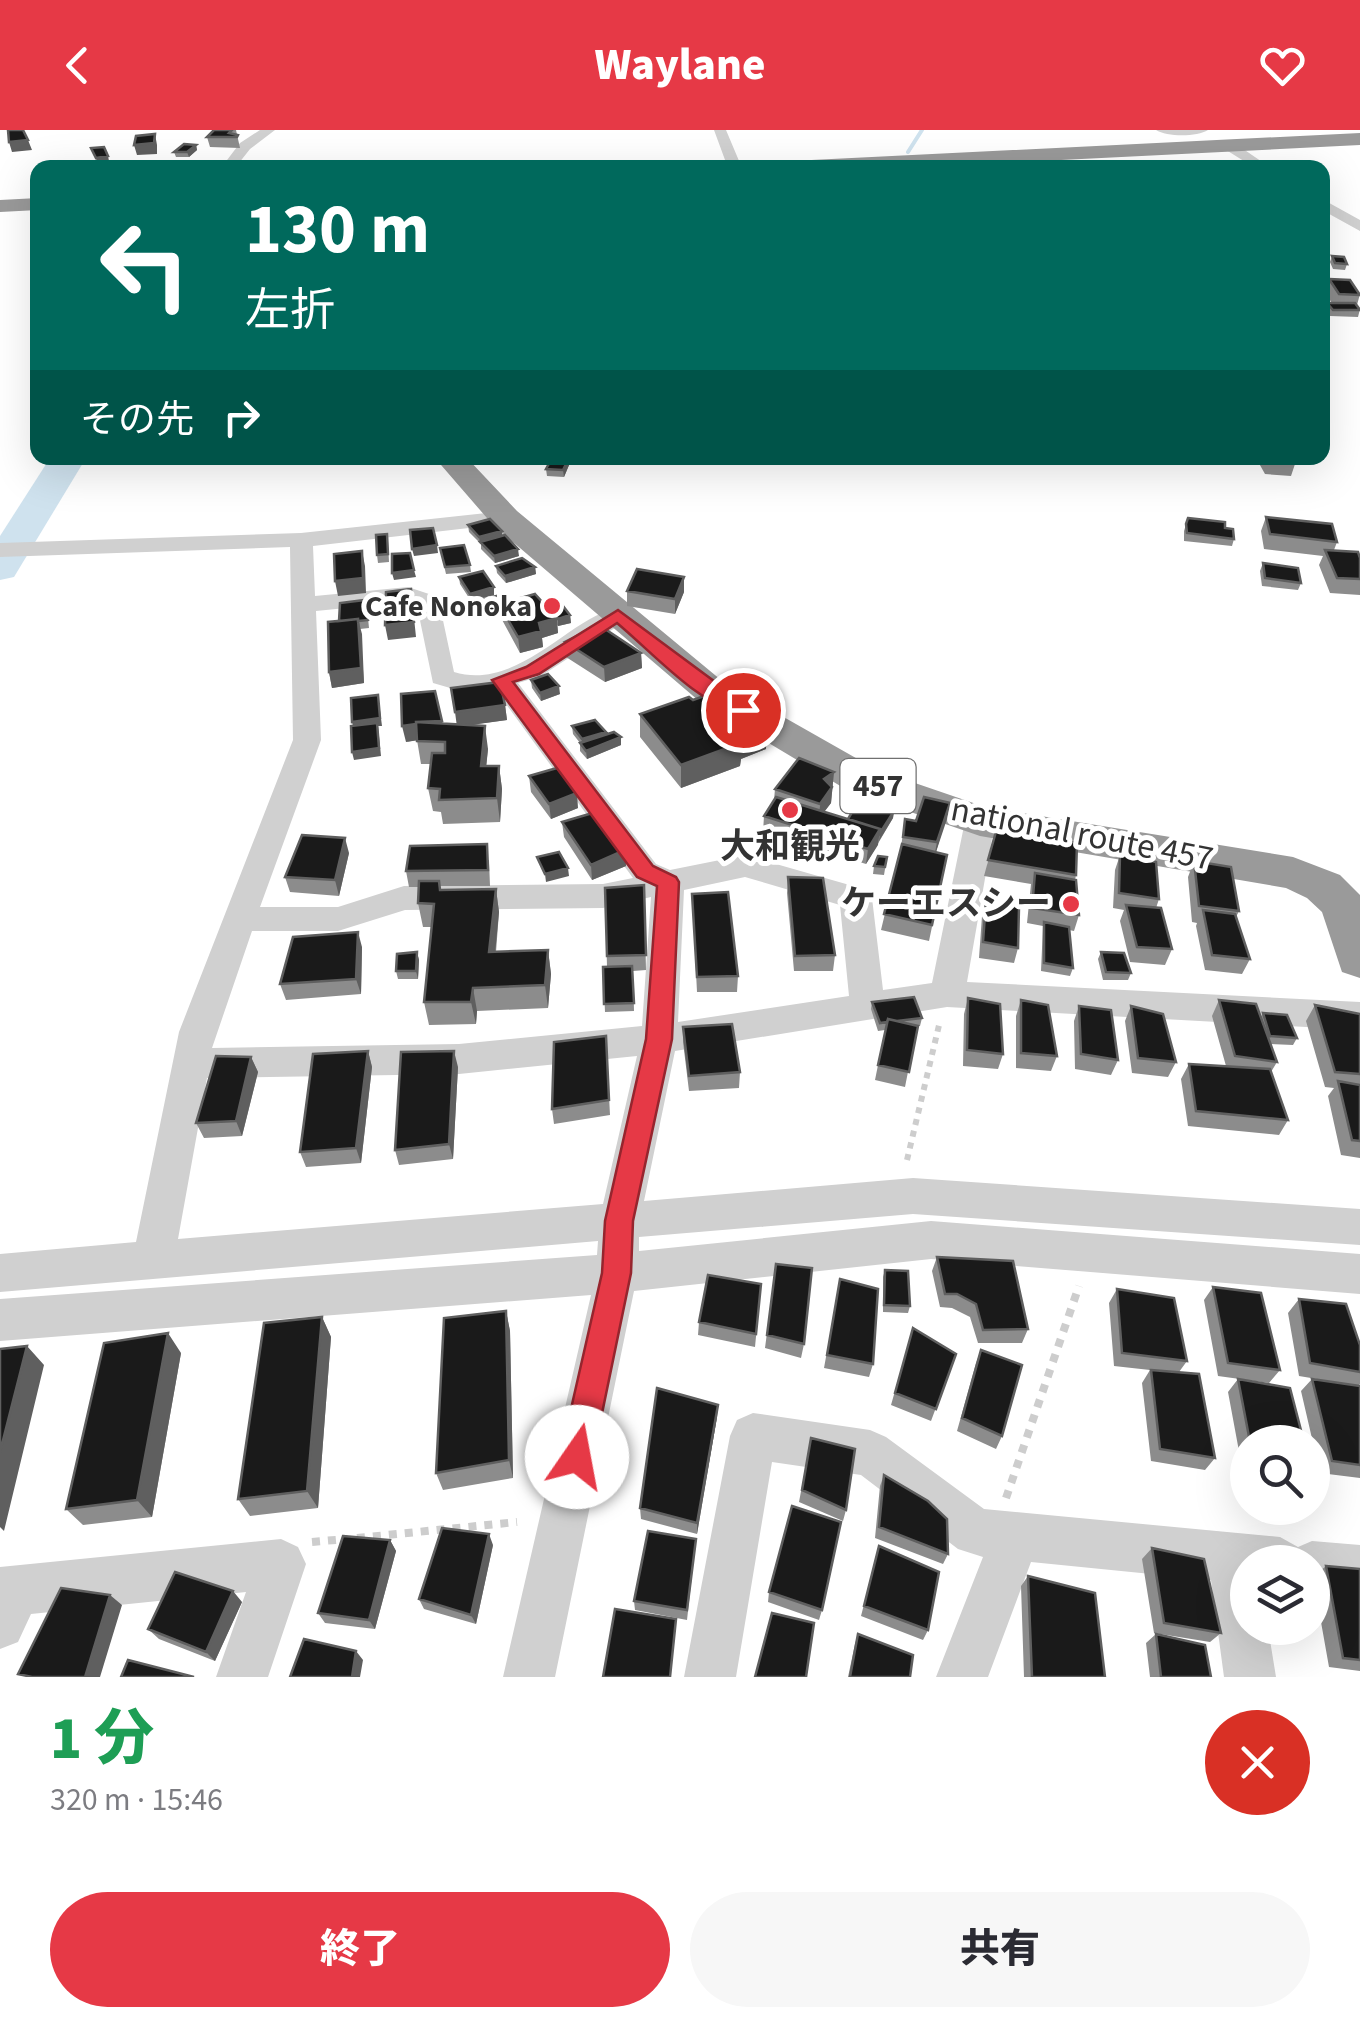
<!DOCTYPE html>
<html lang="ja">
<meta charset="utf-8">
<style>
body{margin:0;font-family:"Source Sans 3","Noto Sans JP",sans-serif;background:#f7f7f7;color:#2b2b33;height:100vh;display:flex;flex-direction:column;font-size:38px;white-space:nowrap}
*{box-sizing:border-box;margin:0}
p{font-size:32px;color:#7c7c81}
.icon{flex:none;width:55px;height:55px;fill:none;stroke:currentColor;stroke-width:2;stroke-linecap:round;stroke-linejoin:round}
.map{position:relative;height:1547px;overflow:hidden}
.drawer{display:flex;flex-direction:column;background:#fff;flex:1}
.drawer>*{flex:none}
.guide{position:absolute;left:30px;top:30px;width:1300px;height:305px;border-radius:20px;box-shadow:0 10px 40px #0002;background:#00695c;color:#fff;overflow:hidden}
.fabs{position:absolute;left:1230px;top:1295px;display:grid;gap:20px}
.fabs a{display:grid;place-items:center;width:100px;height:100px;border-radius:50%;background:#fff;box-shadow:0 10px 40px #0002;font-size:50px}
.pin{position:absolute;display:grid;place-items:center;width:85px;height:85px;color:#fff;margin:-42px;border:5px solid #fff;border-radius:50%;box-shadow:0 2px 10px #0007}
.me{position:absolute;width:110px;margin:-55px;rotate:12deg;stroke-linejoin:round;filter:drop-shadow(0 0 8px #0008)}
.turn{display:flex;align-items:center;gap:35px;height:210px;padding:0 50px;font-size:45px}
.turn .icon{width:130px;height:130px;stroke-width:2.5}
.turn b{display:block;font-size:70px;line-height:85px}
.then{display:flex;align-items:center;height:95px;padding:0 50px;background:#0003;gap:20px;font-size:38px}
.round{display:grid;place-items:center;flex:none;width:105px;height:105px;border-radius:52px;background:#f7f7f7}
.headline{display:flex;align-items:center;justify-content:space-between;height:170px;padding:0 50px}
h1{font-size:60px;font-weight:800;line-height:75px;color:#1e9e55}
.primary-button{display:flex;gap:20px;margin-top:auto;padding:20px 50px}
.primary-button a{flex:1;height:115px;border-radius:60px;background:#e63946;color:#fff;font-size:40px;font-weight:800;line-height:115px;text-align:center}
.primary-button a+a{background:#f7f7f7;color:#2b2b33}
header{display:flex;justify-content:space-between;align-items:center;height:130px;padding:0 50px;background:#e63946;color:#fff;font-size:45px;font-weight:800}
.map>svg:first-child{display:block}
.lines{fill:none;stroke-linecap:round;stroke-linejoin:round}
.stream{stroke:#cfe2ee;stroke-width:4}
.river{fill:#cfe2ee;fill-rule:evenodd}
.path-far1{stroke:#cdcdcd;stroke-width:6;stroke-dasharray:6 6;stroke-linecap:butt}
.path{stroke:#cdcdcd;stroke-width:8;stroke-dasharray:8 8;stroke-linecap:butt}
.minor{fill:#d0d0d0;fill-rule:evenodd}
.highway{fill:#9a9a9a;fill-rule:evenodd}
.wall{fill:#8c8c8c}
.shaded-wall{fill:#5f5f5f}
.building{fill:#1a1a1a;stroke:#5f5f5f;stroke-width:2.5}
.route{fill:#e63946;stroke:#96252e;stroke-width:2.5}
.poi-dot{fill:#e63946;stroke:#fff;stroke-width:4}
.labels{text-anchor:middle;dominant-baseline:central;stroke-width:10;stroke-linejoin:round;paint-order:stroke}
.far-poi-label{font-size:30px;font-weight:bold;fill:#333;stroke:#fff;text-anchor:end}
.shield{fill:#fff;stroke:#707070;stroke-width:2.5}
.shield-label{font-size:32px;font-weight:bold;fill:#333}
.street-label{font-size:35px;fill:#333;stroke:#fff}
.poi-label{font-size:35px;font-weight:bold;fill:#333;stroke:#fff}
</style>
<header><svg class="icon" aria-label="back" viewBox="0 0 24 24"><path d="M15 5l-7 7 7 7"/></svg>Waylane<svg class="icon" aria-label="heart" viewBox="0 0 24 24"><path d="M12 20l-8-8c-3-5 5-10 8-4 3-6 11-1 8 4z"/></svg></header>
<div class="map">
<svg width="1360" height="1547" viewBox="0 0 1360 1547">
<rect width="100%" height="100%" fill="#fff"/>
<g class="lines">
<path class="stream" d="M908,22l14,-22"/>
<path class="river" d="M50,328h36l-72,119 -14,3v-44z"/>
<path class="path-far1" d="M907,1030l33,-139"/>
<path class="path" d="M1006,1368l73,-212
M357,1408l160,-16
M312,1412l34,-3"/>
<path class="minor" d="M260,0h15l-25,19 -15,19h-14l19,-25z
M714,0h12l16,38h-14z
M1156,0h52c-11,7 -41,7 -52,0z
M1228,11l5,1 38,26h-16l-32,-20 -2,-3z
M1322,69l38,21v11l-38,-21z
M505,381l11,7 -3,5 -200,23 2,50 93,-9 30,10 16,75c70,22 130,-73 173,-62l4,5 -4,5 -86,56 -23,7 138,181 14,6 75,-15 122,35 5,8 11,92 49,-7 33,-162 4,-7h22l4,7 -28,161 393,20v28l-413,-23 -272,44 -31,150 269,-23 447,31v36l-447,-31 -274,23v14l292,-30 429,33v40l-429,-35 -297,32 -79,386h-52l88,-382 -591,46v-42l597,-44 1,-14 -598,51v-38l136,-12 43,-210 114,-292 -3,-193 -290,10v-14l301,-10zM406,472l11,4 16,77 31,9 31,-3 138,189 -30,6 -199,2 -66,21h-78l61,-167 -5,-129zM745,747l95,28 9,91 -171,26 6,-132zM651,767l-9,129 -183,18 -247,4 40,-117h86l67,-21 198,-2zM637,926l-34,148 -425,35 29,-161 252,-4z
M753,1283l117,17 16,7 98,72 296,28 18,10 14,-6 48,4v50l-48,-4v-29h-64v66h20l8,49h-52l-13,-97 -180,-18 -43,115h-52l47,-120 -25,-8 -97,-74 -89,-13 -36,215h-52l46,-241 7,-16z
M281,1409l17,8 8,17 -38,113h-52l30,-85 -215,22 -13,28 -18,7v-82z"/>
<path class="highway" d="M1360,3v12l-458,23h-141l10,-6z
M38,68v12l-38,2v-12z
M435,328h32l50,53 210,174 150,85 108,37 308,50 47,18 20,20v83l-18,-6 -20,-60 -15,-14 -21,-10 -306,-52 -133,-46 -148,-89 -206,-176z"/>
</g>
<path class="wall" d="M214,0h22l4,18 -30,-1 -3,-10z
M196,15l1,5 -8,7h-13l-2,-5z
M1332,126l15,8 -2,6 -12,-1 -3,-7z
M1329,149l31,15 -3,11 3,4 -2,8 -28,-1 -5,-7 2,-6h5l-8,-11z
M552,328h20l-8,19 -17,-1 -1,-7z
M1256,328h38l2,3 -5,15 -26,-2z
M1266,387l71,25 -3,8 26,8v37l-30,-2 -11,-28 4,-9 -59,-7 -3,-18z
M1188,388l37,10 9,11 -2,7 -48,-5v-10z
M468,395l34,6v5l17,20 -24,7 -14,-14v-5l-12,-12z
M388,411l1,21 -11,1 -1,-8z
M440,418l30,17 1,7 -25,2z
M1263,433l38,20 -3,7 -36,-4 -2,-15z
M496,436l39,1 1,7 -30,9 -9,-10z
M459,447l35,10v8l-23,6 -11,-17z
M627,461l57,1 -9,22 -48,-8z
M479,470l69,8v-3l22,10 1,8 -13,3 -1,-1 1,8 -16,5 1,9 -23,6 -20,-37 -13,4 -7,-12z
M367,478l2,20 -9,1 4,54 -32,5 -3,-16 10,-51z
M565,512l76,11 1,15 -37,14 -39,-25z
M531,550l29,14 -19,7 -9,-13z
M505,575l2,15 -38,5 19,24 -2,17h13l3,23 -2,33 -57,2 -2,-12 -8,-1 -5,-23 3,-24h-10l-4,-24 -11,2 36,-18 15,1z
M640,584l126,35 -25,10 -1,7 -59,22 -41,-51z
M572,596l34,6v2l15,3v8l-34,14 -7,-8v-8l-7,-9z
M834,642l-3,31 -7,9 24,7 46,-8 -1,7 -27,46 -103,-32 1,-16 10,-16 1,-11z
M529,646l49,32 -27,11 -20,-27z
M950,673l-14,49 11,3 -18,86 -48,-11 20,-83 4,-28 11,2z
M562,692l63,28 1,16 -34,14 -28,-43z
M997,698l79,47 -1,5 4,35 -5,16 -5,-1 4,38 -3,8 -29,-5 2,-45 -16,-3 4,-39 -47,-8z
M349,723l-10,43 -49,-4 -5,-15z
M1120,725l39,44 -3,9 16,41 -7,16 -35,-3 -10,-41 4,-11 -11,-2 2,-38z
M887,727l-3,18 -11,-1 1,-8z
M489,730l1,26h-50l1,4 55,-1 3,23 -3,40 52,-2 3,24 -3,34 -71,3 -1,13 -47,1 -5,-23 8,-75h-9l-5,-24v-16h-9l-3,-16z
M1194,731l45,50 -3,6 14,42 -8,15 -37,-4 -9,-44 1,-3 -5,-1 -4,-45z
M788,747l47,78 -2,16h-39l-7,-78z
M644,755l2,85 -13,1 1,40 -29,1 -2,-45h4l-2,-79z
M692,764l46,82 -1,16h-40z
M986,771l32,47 -4,15 -35,-5 3,-42z
M362,817l-1,47 -75,6 -6,-16z
M417,822l2,8 -1,19h-20l-2,-8z
M1101,822l30,21 -3,7h-25l-5,-21z
M968,868l35,56 -5,15 -35,-3 1,-52z
M1021,870l36,56 -6,15 -35,-3v-52z
M1219,870l42,17 2,-4 34,25 -4,7 -23,-1 7,18 -6,10 17,48 -9,15 -91,-9 -7,-47 8,-15 37,2 -14,-50z
M872,872l50,16 -2,8h-3l-12,61 -30,-7 10,-50 -7,1 -7,-22z
M1315,875l45,9v144l-19,-3 -13,-59 6,-8 -9,-1 -19,-66z
M1079,876l39,54 -7,15 -36,-6 -1,-48z
M1131,876l45,56 -8,15 -36,-4 -7,-52z
M683,897l57,45 -1,16 -50,3 -6,-49z
M606,906l4,79 -56,9 -2,-15z
M368,921l4,16 -11,96 -55,4 -6,-15z
M251,927l7,15 -16,64 -38,2 -8,-15z
M458,937l-5,92 -54,6 -4,-15z
M937,1127l91,72 -6,14h-44l-8,-26 -18,-9 -12,-1 -8,-36z
M776,1134l28,80 -3,14 -36,-10z
M885,1140l25,36 -2,7 -25,-1v-35z
M840,1149l33,85 -4,13 -45,-9z
M761,1154l-6,63 -57,-12 1,-13z
M1213,1157l67,83 -11,13 -51,-7 -14,-76z
M1117,1159l70,72 -8,11 36,86 -10,12 -54,-9 -9,-78 8,-13 -36,-4 -5,-63z
M1299,1169l61,46v39l-2,2h2v92l-40,-5 -19,-82 11,-12h5l-18,-3 -11,-63z
M506,1181l4,20 3,147 -70,12 -7,-17z
M322,1187l9,20 -13,171 -68,8 -12,-17z
M913,1198l43,26 -25,67 -40,-16z
M981,1220l21,86 -6,13 -39,-18 19,-68z
M181,1223l-29,164 -69,8 -17,-16z
M1238,1249l66,63h-56v20h-7l-13,-70z
M717,1287l-20,117 -56,-15 -1,-11z
M811,1308l35,72 -3,11 -44,-19z
M884,1345l64,79 -5,10 -68,-26 5,-52z
M696,1409l-9,81 -52,-10 -1,-9z
M390,1410l6,11 -21,78 -50,-6 -7,-10z
M493,1415l-17,79 -52,-15 -5,-10z
M879,1416l49,84 -5,10 -62,-24z
M1152,1418l69,85 -11,9 -56,-9 -12,-74z
M1326,1436l34,3v102l-31,-4 -16,-90z
M1028,1446l77,101h-81l-3,-91z
M769,1462l53,18 -3,10 -51,-18z
M242,1472l-27,59 -56,-22 -11,-10z
M858,1504l52,43h-62l7,-33z
M1156,1504l55,43h-61l-4,-34z"/>
<path class="shaded-wall" d="M155,4l2,11v9l-20,1 -3,-10z
M28,10l4,10 -20,2 -3,-10z
M196,15l1,5 -8,7 -2,-5z
M108,26l1,5 -12,2 -1,-5z
M569,328h3l-8,19 -1,-7z
M502,401l1,7 -23,6 -1,-7z
M437,415l1,8 -24,3 -2,-7z
M518,419l1,7 -24,7 -1,-7z
M362,421l3,15 1,27 -28,3 -3,-15z
M535,437l1,7 -30,9 -1,-7z
M414,440l2,7 -22,3 -2,-7z
M684,447v15l-9,22v-15z
M494,457v8l-23,6 -1,-7z
M411,459l5,48 -28,3 -3,-15z
M499,479l1,7 -13,4 -1,-8z
M570,485l1,8 -13,3v-7z
M557,488l1,15 -16,5 1,9 -23,6 -2,-16 21,-14z
M358,489l4,15 2,49 -32,5 -3,-16z
M641,523l1,15 -37,14 -1,-15z
M559,556l1,8 -19,7 -1,-8z
M378,565l4,31h-4l3,30 -27,4 -2,-8 2,-22 -2,-8z
M505,575l2,15 -50,7 -2,-15z
M442,591l3,15 -39,6 -4,-16z
M485,596l3,23 -4,40 -3,-23z
M767,596l-1,23 -25,10 -1,7 -59,22v-23z
M606,602v8l-24,7v-8z
M621,607v8l-34,14 -1,-8z
M499,636l3,23 -2,33 -3,-24z
M834,642l-3,31 -13,17 6,-41z
M577,663l1,15 -27,11 -2,-15z
M950,673l-3,16 -13,39 3,-16z
M894,681l-1,7 -14,23 1,-8z
M880,699l-2,16 -12,19 2,-15z
M345,708l4,15 -10,43 -4,-16z
M625,720l1,16 -34,14 -1,-15z
M568,738l1,8 -23,6 -1,-8z
M496,759l3,23 -6,63 -4,-23z
M358,802l4,15 -1,47 -5,-15z
M548,820l3,24 -3,34 -3,-23z
M417,822l2,8 -1,19 -2,-8z
M473,858l4,23 -1,13 -5,-22z
M368,921l4,16 -11,96 -5,-15z
M454,921l4,16 -5,92 -4,-15z
M251,927l7,15 -16,64 -6,-15z
M506,1181l4,20 3,147 -4,-18z
M322,1187l9,20 -13,171 -11,-17z
M168,1203l13,20 -29,164 -15,-17z
M27,1216l17,19 -40,166 -4,-4v-75z
M718,1275l-1,12 -20,117v-11z
M489,1404l4,11 -17,79 -5,-9z
M390,1410l6,11 -21,78 -6,-9z
M233,1461l9,11 -27,59 -9,-9z
M110,1465l12,10 -22,72h-15z
M356,1521l7,9 -3,17h-8z"/>
<path class="building" d="M8,0h15l5,10 -19,2z
M214,0h18l-3,3 9,2 -1,2h-30z
M155,4l-1,9 -20,2 2,-9z
M184,14l12,1 -9,7h-13z
M104,17l4,9 -12,2 -5,-10z
M1332,126l12,1 3,7 -12,-1z
M1329,149l21,1 10,15 -21,-1z
M1327,173h28l5,7h-27z
M552,328h17l-6,12 -17,-1z
M1269,328h25l2,3 -26,-1z
M1266,387l66,7 5,18 -67,-8z
M1188,388l37,4v6l8,1 1,10 -47,-6 -1,-9z
M490,389l12,12 -23,6 -11,-12z
M433,398l4,17 -25,4 -2,-19z
M387,404l1,20 -11,1 -1,-20z
M505,405l13,14 -24,7 -14,-14z
M464,415l6,20 -25,2 -5,-19z
M1325,420l33,2 2,6v21l-23,-1z
M362,421l1,27 -28,3 -1,-27z
M410,423l4,17 -22,3v-19z
M522,428l13,9 -30,9 -9,-10z
M1263,433l35,5 3,15 -36,-5z
M637,439l47,8 -9,22 -48,-8z
M483,441l11,16 -24,7 -11,-17z
M411,459l3,33 -29,3 1,-33z
M535,464l22,24 -18,5 2,8 -23,6 -19,-33z
M497,466l6,7 -4,1v5l-13,3 -7,-12z
M365,470l3,20 -10,1v-2l-19,2 1,-18z
M560,472l10,13 -12,4 -10,-14z
M358,489l3,49 -32,4 -1,-50z
M599,495l42,28 -37,14 -39,-25z
M548,544l11,12 -19,7 -9,-13z
M500,552l5,23 -50,7 -4,-24z
M721,560l28,27 8,-2 10,11 -30,12 4,5 -60,22 -41,-51 49,-17 4,3z
M435,561l7,30 -26,1v2l-14,2 -1,-32z
M378,565l2,23 -28,4 -1,-24z
M595,590l11,12 -24,7 -10,-13z
M416,592l69,4 -4,40h18l-2,32 -58,2 1,-11 -12,-1 4,-35h13v-11l-28,-1z
M377,593l2,25 -27,4 -1,-26z
M614,602l7,5 -35,14 -6,-8z
M799,628l35,14 -10,7 8,8 -12,17 -45,-15z
M557,638l20,25 -28,11 -20,-28z
M776,667l104,32 -12,20 -104,-33z
M924,667l26,6 -13,39 -34,-5 2,-18 11,2z
M859,670l35,11 -14,22v-4l-32,-10z
M596,682l29,38 -34,15 -29,-43z
M997,698l80,15 -1,32 -88,-15z
M302,705l43,3 -10,42 -50,-3z
M487,714l1,26 -82,1 4,-25z
M902,714l45,11 -15,70 -48,-11z
M559,722l9,16 -23,6 -8,-17z
M1120,725l36,7 3,37 -40,-6z
M878,726l9,1 -2,10 -11,-1z
M1194,731l37,6 8,44 -40,-5z
M1035,743l41,7 3,35 -47,-7z
M788,747l35,1 12,77 -40,1z
M419,751h20l1,9 56,-1 -7,63 59,-2 -3,35 -72,3 -2,14h-47l10,-98 -16,-1z
M644,755l2,70 -39,1 -2,-68z
M728,762l10,84 -41,1 -5,-83z
M986,771l33,6 -1,41 -35,-6z
M1126,775l35,3 11,41 -35,-2z
M1203,780l32,4 15,45 -38,-4z
M1044,792l25,5 4,41 -29,-5z
M358,802l-2,47 -76,5 13,-47z
M417,822l-1,19h-20l1,-17z
M1101,822l23,1 7,20 -25,-1z
M632,836l2,37 -30,1 -1,-37z
M914,867l8,21 -25,3 -9,-2 -1,3 -7,1 -8,-21z
M968,868l32,6 3,50 -36,-4z
M1021,870l27,5 9,51 -36,-3z
M1219,870l37,4 21,58 -42,-6z
M1315,875l45,9v60l-25,-2z
M1079,876l32,4 7,50 -37,-6z
M1131,876l32,8 13,48 -38,-4z
M1263,883l24,2 10,23 -27,-2z
M888,889l30,7 -9,46 -31,-7z
M732,894l8,48 -51,4 -6,-49z
M606,906l3,64 -57,9 2,-67z
M368,921l-12,97 -56,4 13,-98z
M454,921l-5,93 -54,6 6,-98z
M216,926l35,1 -15,64 -40,2z
M1189,934l81,5 18,51 -92,-9z
M1338,951l22,4v56l-8,-1z
M937,1127l76,4 15,68 -45,1 -7,-26 -19,-10h-12z
M776,1134l36,4 -8,76 -37,-9z
M885,1140l23,1 2,35 -26,-1z
M708,1145l53,9 -5,50 -57,-12z
M840,1149l38,10 -5,75 -46,-9z
M1213,1157l48,6 19,77 -52,-7z
M1117,1159l57,9 13,63 -65,-8z
M1299,1169l47,5 14,41v27l-50,-9z
M506,1181l3,149 -73,13 8,-155z
M322,1187l-15,174 -69,8 26,-176z
M913,1198l43,26 -20,55 -41,-16z
M168,1203l-31,167 -71,9 38,-166z
M27,1216l-27,106v-103z
M981,1220l41,15 -20,71 -40,-18z
M1151,1240l48,4 16,84 -55,-9z
M1238,1249l52,9 14,54h-54z
M1312,1249l48,7v79l-28,-4z
M657,1258l61,17 -21,118 -57,-15z
M811,1308l44,11 -9,61 -44,-20z
M884,1345l44,26 19,18 1,35 -69,-27z
M792,1376l49,16 -19,88 -53,-18z
M442,1398l47,6 -18,81 -52,-16z
M648,1401l48,8 -9,71 -53,-9z
M343,1406l47,4 -21,80 -51,-7z
M879,1416l60,26 -11,58 -64,-24z
M1152,1418l52,11 17,74 -57,-10z
M1326,1436l34,3v91l-17,-2z
M175,1442l58,19 -27,61 -58,-23z
M1028,1446l67,17 10,84h-73z
M61,1458l49,7 -25,82h-53l-14,-3z
M615,1479l61,10 -6,58h-67z
M772,1483l42,10 -8,54h-51z
M858,1504l55,21 -3,22h-60z
M1156,1504l49,11 6,32h-50z
M304,1509l52,12 -4,26h-62z
M128,1530l66,17h-73z"/>
<path class="route" d="M618,480l135,100 -10,6c-47,-14 -89,-62 -126,-93l-78,51 -26,8 140,184 23,11 3,5 -7,157 -39,182 -2,52 -38,184 -5,11 -11,5 -12,-5 -5,-11 42,-184 3,-52 41,-182 11,-153 -20,-9 -145,-197 34,-13z"/>
<g class="poi-dot">
<circle cx="552" cy="476" r="10"/>
<circle cx="790" cy="680" r="10"/>
<circle cx="1071" cy="774" r="10"/>
</g>
<g class="labels">
<g class="far-poi-label">
<text x="532" y="476">Cafe Nonoka</text>
</g>
<rect class="shield" x="840.5" y="629" width="75" height="54" rx="8"/>
<g class="shield-label">
<text x="878" y="656">457</text>
</g>
<g class="street-label">
<text transform="translate(1082 704) rotate(11)">national route 457</text>
</g>
<g class="poi-label">
<text x="790" y="717">大和観光</text>
<text x="1051" y="774" text-anchor="end">ケーエスシー</text>
</g>
</g>
</svg>
<div class="fabs">
<a><svg class="icon" aria-label="search" viewBox="0 0 24 24"><circle cx="10" cy="10" r="6"/><path d="M15 15l6 6"/></svg></a>
<a><svg class="icon" aria-label="layers" viewBox="0 0 24 24"><path d="M12 4l9 5-9 5-9-5zM3 14l9 5 9-5"/></svg></a>
</div>
<div class="pin" style="left:743px;top:580px;background:#d93025"><svg class="icon" aria-label="arrive" viewBox="0 0 24 24"><path d="M6 21V4h12l-3 4 3 4H6"/></svg></div>
<svg class="me" style="left:577px;top:1327px" viewBox="-20 -20 40 40"><circle r="19" fill="#fff"/><path d="M0-13L10 11 0 6-10 11z" fill="#e63946"/></svg>
<div class="guide">
<div class="turn"><svg class="icon" aria-label="left" viewBox="0 0 24 24"><path d="M17 20v-9H6M10 6l-5 5 5 5"/></svg><div><b>130 m</b>左折</div></div>
<div class="then">その先<svg class="icon" aria-label="right" viewBox="0 0 24 24"><path d="M7 20v-9h11M14 6l5 5-5 5"/></svg></div>
</div>
</div>
<section class="drawer">
<div class="headline"><div><h1>1 分</h1><p>320 m · 15:46</p></div><a class="round" style="background:#d93025;color:#fff"><svg class="icon" aria-label="close" viewBox="0 0 24 24"><path d="M6 6l12 12M18 6L6 18"/></svg></a></div>
<div class="primary-button"><a>終了</a><a>共有</a></div>
</section>
